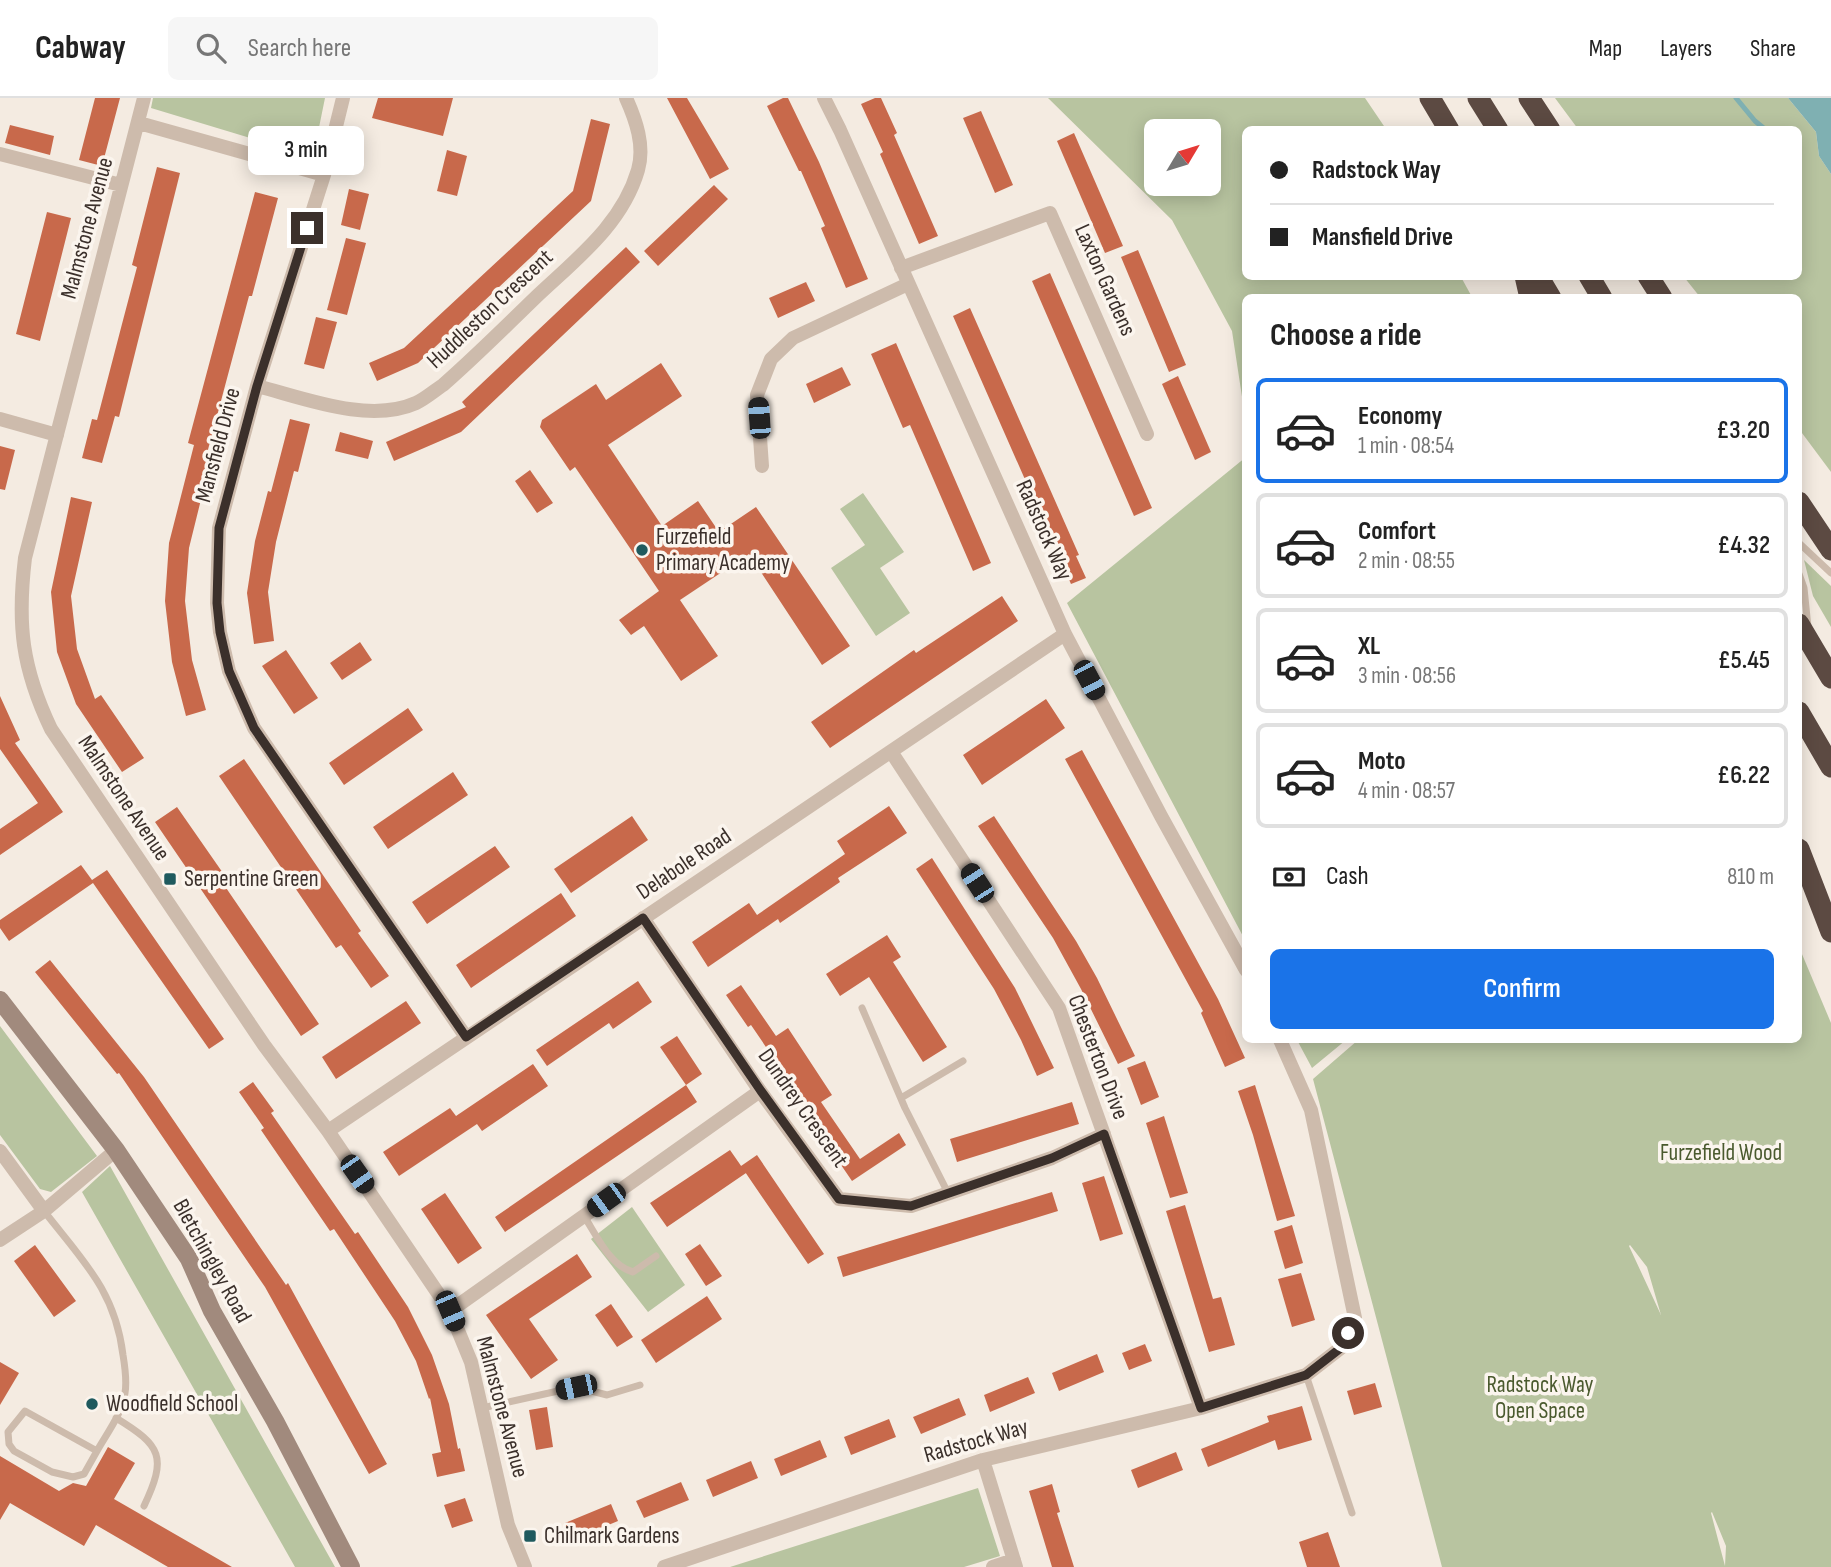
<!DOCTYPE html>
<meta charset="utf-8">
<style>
body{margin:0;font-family:"Sofia Sans Condensed",sans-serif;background:#f6f6f6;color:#222;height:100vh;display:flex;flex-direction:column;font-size:26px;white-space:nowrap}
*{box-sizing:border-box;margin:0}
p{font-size:23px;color:#767676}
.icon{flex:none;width:38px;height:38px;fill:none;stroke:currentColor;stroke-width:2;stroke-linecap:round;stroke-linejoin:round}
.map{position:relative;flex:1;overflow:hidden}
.side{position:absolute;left:1242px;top:196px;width:560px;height:749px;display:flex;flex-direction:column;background:#fff;border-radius:10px;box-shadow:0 4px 18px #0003}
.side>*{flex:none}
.guide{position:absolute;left:1242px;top:28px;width:560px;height:154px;border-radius:10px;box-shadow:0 4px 18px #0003;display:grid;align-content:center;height:154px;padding:0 28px;background:#fff}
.needle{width:46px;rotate:52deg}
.buttons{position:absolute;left:1144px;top:21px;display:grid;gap:14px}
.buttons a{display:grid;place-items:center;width:77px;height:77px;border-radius:10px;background:#fff;box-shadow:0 4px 18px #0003;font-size:35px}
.end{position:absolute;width:32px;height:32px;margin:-16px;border:9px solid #3b302b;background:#fff;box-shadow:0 0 0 4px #fff}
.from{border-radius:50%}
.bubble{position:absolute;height:49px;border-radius:10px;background:#fff;box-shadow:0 4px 18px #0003;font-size:23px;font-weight:600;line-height:49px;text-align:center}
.car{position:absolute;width:21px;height:42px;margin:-21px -10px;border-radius:9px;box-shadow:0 0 5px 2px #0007;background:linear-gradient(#222 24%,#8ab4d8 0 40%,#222 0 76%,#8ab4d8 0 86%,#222 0)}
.guide b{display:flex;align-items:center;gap:24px;height:66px;font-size:26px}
.guide b+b{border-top:2px solid #e0e0e0}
.guide i{width:18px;height:18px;background:#222}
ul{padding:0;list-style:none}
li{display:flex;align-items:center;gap:21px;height:105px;margin:0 14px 10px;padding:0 14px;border:4px solid #e0e0e0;border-radius:10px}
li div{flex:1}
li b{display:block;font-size:26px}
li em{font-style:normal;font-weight:600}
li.active{border-color:#1a73e8}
li>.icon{width:63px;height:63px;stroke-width:1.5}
h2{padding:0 28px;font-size:32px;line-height:84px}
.pay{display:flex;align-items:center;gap:18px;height:77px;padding:0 28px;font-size:26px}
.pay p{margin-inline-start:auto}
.cta{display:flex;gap:14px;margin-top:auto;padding:14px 28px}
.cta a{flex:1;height:80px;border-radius:10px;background:#1a73e8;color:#fff;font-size:28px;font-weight:600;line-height:80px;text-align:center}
header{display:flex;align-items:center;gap:42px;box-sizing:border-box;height:98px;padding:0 35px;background:#fff;border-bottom:2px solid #e0e0e0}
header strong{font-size:33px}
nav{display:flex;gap:38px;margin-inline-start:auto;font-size:24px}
.search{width:490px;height:63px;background:#f6f6f6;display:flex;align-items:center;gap:18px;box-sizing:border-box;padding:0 24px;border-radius:10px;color:#767676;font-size:26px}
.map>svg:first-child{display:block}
.green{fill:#b8c4a0;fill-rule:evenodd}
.water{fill:#7fb0b2}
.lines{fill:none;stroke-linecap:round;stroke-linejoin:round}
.stream{stroke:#7fb0b2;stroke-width:5}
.building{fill:#c8694b}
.lane{stroke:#cdbbac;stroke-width:7}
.street{stroke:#cdbbac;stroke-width:14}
.secondary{stroke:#a18a7d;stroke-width:18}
.highway{stroke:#5c4a42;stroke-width:21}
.route{stroke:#3b302b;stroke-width:9}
.poi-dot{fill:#1f5a5e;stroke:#fbf5ee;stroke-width:2.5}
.labels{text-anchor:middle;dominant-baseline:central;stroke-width:7;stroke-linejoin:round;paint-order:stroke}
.street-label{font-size:23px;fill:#3b302b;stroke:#fbf5ee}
.poi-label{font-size:23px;fill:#3b302b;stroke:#fbf5ee;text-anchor:start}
.park-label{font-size:23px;fill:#4a5a2e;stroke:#fbf5ee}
</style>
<header>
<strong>Cabway</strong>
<div class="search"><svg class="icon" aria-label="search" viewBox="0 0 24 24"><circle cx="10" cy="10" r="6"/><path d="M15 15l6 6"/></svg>Search here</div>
<nav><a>Map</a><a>Layers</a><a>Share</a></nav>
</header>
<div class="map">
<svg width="1831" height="1469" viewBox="0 0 1831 1469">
<rect width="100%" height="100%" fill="#f4ebe1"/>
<path class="green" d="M 153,0 L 325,0 L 313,59 L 151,10 Z
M 1048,0 L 1365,0 L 1386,31 L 1246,32 L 1246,178 L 1461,179 L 1472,199 L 1246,200 L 1246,325 L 1232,233 L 1172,122 ZM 1157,33 L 1209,33 L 1209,86 L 1157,86 Z
M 1555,0 L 1788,0 L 1816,34 L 1819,58 L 1831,76 L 1831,374 L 1799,331 L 1799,200 L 1700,199 L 1684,179 L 1799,178 L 1799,32 L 1578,31 Z
M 1246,359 L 1246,844 L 1067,505 Z
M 863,395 L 904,454 L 880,470 L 910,515 L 876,538 L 831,470 L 865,447 L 840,411 Z
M 1804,462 L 1831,488 L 1831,529 L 1813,498 Z
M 1799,849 L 1831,925 L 1831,1469 L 1442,1469 L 1313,981 L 1358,942 L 1799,942 ZM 1630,1147 L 1647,1169 L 1661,1217 L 1629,1148 ZM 1712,1414 L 1726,1448 L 1725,1468 L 1711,1415 Z
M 0,928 L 97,1058 L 51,1094 L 40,1091 L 0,1037 Z
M 1297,942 L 1346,942 L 1312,970 Z
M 110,1068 L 335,1469 L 295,1469 L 82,1094 Z
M 632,1109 L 685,1187 L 648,1214 L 591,1141 Z
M 978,1390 L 1000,1458 L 964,1469 L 730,1469 Z"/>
<path class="water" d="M 1788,0 L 1831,0 L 1831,76 L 1819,58 L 1816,34 Z"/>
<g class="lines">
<path class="stream" d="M 1736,0 L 1755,23 L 1766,32"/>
</g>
<path class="building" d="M 95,0 L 120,0 L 102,68 L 79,62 Z
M 378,0 L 453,0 L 443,38 L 372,20 Z
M 667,0 L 687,0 L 729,71 L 710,81 Z
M 783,0 L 788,0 L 819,64 L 868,181 L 846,190 L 821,130 L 825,128 L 801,73 L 799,73 L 767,8 Z
M 875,0 L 881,0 L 897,35 L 894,37 L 938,138 L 919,146 L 880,56 L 883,54 L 861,6 Z
M 981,13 L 1013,87 L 995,95 L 963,20 Z
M 591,21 L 610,26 L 591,103 L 418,265 L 377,283 L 369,265 L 404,250 L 573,93 Z
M 10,27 L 54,38 L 50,57 L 5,45 Z
M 1074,35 L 1123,148 L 1105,155 L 1057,43 Z
M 447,52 L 467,58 L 457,98 L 437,93 Z
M 157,69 L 180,75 L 119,319 L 115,318 L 102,365 L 82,360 L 92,321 L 97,322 L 122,226 L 137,169 L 132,167 Z
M 714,87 L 728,101 L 658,168 L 644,153 Z
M 349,91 L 369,96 L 360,132 L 341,127 Z
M 255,94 L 278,100 L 252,198 L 249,198 L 206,359 L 211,361 L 189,450 L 185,503 L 192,562 L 206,612 L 186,618 L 172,564 L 165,503 L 169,445 L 194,347 L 188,345 Z
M 47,114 L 71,120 L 40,243 L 16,236 Z
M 346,140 L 366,145 L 347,217 L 327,212 Z
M 626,149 L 640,164 L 461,334 L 394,363 L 386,344 L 466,309 L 462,304 Z
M 1138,152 L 1186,267 L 1169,274 L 1121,159 Z
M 1050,175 L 1152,410 L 1134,418 L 1032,183 Z
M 806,184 L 815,203 L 778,220 L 769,200 Z
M 970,210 L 1079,457 L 1076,458 L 1086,480 L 1071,486 L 953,218 Z
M 316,219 L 337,224 L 324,271 L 304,266 Z
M 896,245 L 991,465 L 973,473 L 910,327 L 903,330 L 871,256 Z
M 661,265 L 682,298 L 608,347 L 662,428 L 698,403 L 719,434 L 756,409 L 850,548 L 822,567 L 749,456 L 680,502 L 718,558 L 681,583 L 644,528 L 631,537 L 619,522 L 659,493 L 575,369 L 570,373 L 540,329 L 542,322 L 596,286 L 606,302 Z
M 842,269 L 851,287 L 814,305 L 806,286 Z
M 1178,278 L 1211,354 L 1195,362 L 1162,286 Z
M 290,321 L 310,326 L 298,374 L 294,373 L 276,444 L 268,494 L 274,543 L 254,546 L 247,495 L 255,443 L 268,393 L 271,394 Z
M 340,334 L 373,343 L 368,361 L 335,353 Z
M 0,348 L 15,352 L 5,392 L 0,391 Z
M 530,372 L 553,405 L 537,415 L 515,383 Z
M 71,399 L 92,404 L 71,498 L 77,551 L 95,601 L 101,597 L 144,660 L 122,674 L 76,606 L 57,554 L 51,494 Z
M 1002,498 L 1018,523 L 830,650 L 811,624 L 914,552 L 916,555 Z
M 360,544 L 372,562 L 342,582 L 330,565 Z
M 286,552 L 318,600 L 294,616 L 262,568 Z
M 0,598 L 20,642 L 15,645 L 63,714 L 0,757 L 0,731 L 38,705 L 0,651 Z
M 1046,601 L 1065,630 L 982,687 L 963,657 Z
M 408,610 L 423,632 L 344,687 L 329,665 Z
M 1082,652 L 1218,901 L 1245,960 L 1225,969 L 1201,915 L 1203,913 L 1065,661 Z
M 244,661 L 361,833 L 358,835 L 389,878 L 371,890 L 341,847 L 336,850 L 219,678 Z
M 453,674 L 468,697 L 388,751 L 373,729 Z
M 889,708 L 907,735 L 838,780 L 840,784 L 780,825 L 778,821 L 708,869 L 692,844 L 749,805 L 757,817 L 845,756 L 837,743 Z
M 177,709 L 225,778 L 220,781 L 319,926 L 301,938 L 155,724 Z
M 632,718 L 648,742 L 571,795 L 554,771 Z
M 994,718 L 1076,843 L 1097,880 L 1135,958 L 1118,966 L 1081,891 L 1053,840 L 978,728 Z
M 495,748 L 510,769 L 427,826 L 412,804 Z
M 932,760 L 1015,890 L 1054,970 L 1037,978 L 1021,942 L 994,891 L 916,771 Z
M 81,767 L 92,782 L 107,772 L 224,941 L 209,951 L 93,785 L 9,843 L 0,830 L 0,822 Z
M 561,795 L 576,818 L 471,890 L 456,867 Z
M 887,837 L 901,859 L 893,864 L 947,949 L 923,964 L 869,879 L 840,898 L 826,876 Z
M 50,862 L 144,979 L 286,1187 L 288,1185 L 387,1366 L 369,1376 L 265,1189 L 119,975 L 117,976 L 35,874 Z
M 638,883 L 652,904 L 613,931 L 609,925 L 547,968 L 536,952 Z
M 741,887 L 776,938 L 788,930 L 832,997 L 821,1004 L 860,1061 L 899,1035 L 906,1047 L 852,1083 L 809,1020 L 813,1018 L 751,927 L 748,929 L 726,897 Z
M 406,903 L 421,925 L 336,981 L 322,959 Z
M 677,938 L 702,976 L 686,987 L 660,949 Z
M 1145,963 L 1159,999 L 1141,1007 L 1127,970 Z
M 533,966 L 548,988 L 482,1033 L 477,1026 L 399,1078 L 383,1054 L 450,1010 L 456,1018 Z
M 253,984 L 274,1013 L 271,1015 L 355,1136 L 358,1134 L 408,1209 L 432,1257 L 449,1306 L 458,1351 L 460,1350 L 465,1373 L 437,1379 L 432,1356 L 441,1354 L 430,1300 L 429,1301 L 416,1263 L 395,1223 L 334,1131 L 330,1133 L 261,1032 L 264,1030 L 239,994 Z
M 686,987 L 697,1004 L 505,1134 L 495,1119 Z
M 1255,987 L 1295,1118 L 1277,1123 L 1253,1037 L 1238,993 Z
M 1072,1004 L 1079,1026 L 957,1064 L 950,1041 Z
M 1164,1018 L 1188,1095 L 1170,1100 L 1146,1025 Z
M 730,1052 L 746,1075 L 667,1129 L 650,1105 Z
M 757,1057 L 824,1156 L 808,1166 L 741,1068 Z
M 1104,1078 L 1123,1136 L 1100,1143 L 1082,1085 Z
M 1052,1094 L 1058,1113 L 843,1179 L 837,1159 Z
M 445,1095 L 482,1150 L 458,1166 L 421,1111 Z
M 1185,1107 L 1213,1201 L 1221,1199 L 1235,1247 L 1209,1254 L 1166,1113 Z
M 1292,1127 L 1303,1165 L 1285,1171 L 1274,1133 Z
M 700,1146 L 722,1178 L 706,1188 L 685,1156 Z
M 35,1147 L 76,1203 L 54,1219 L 14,1163 Z
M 577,1156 L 592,1179 L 529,1221 L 558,1262 L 531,1281 L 486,1217 Z
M 1301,1175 L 1315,1222 L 1292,1229 L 1278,1181 Z
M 707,1198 L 722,1221 L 656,1265 L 641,1242 Z
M 611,1206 L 633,1239 L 617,1249 L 595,1217 Z
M 1145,1246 L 1152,1263 L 1129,1272 L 1122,1255 Z
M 1097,1256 L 1104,1274 L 1059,1293 L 1052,1275 Z
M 0,1264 L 19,1275 L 0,1307 Z
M 1028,1279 L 1035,1295 L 990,1314 L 984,1297 Z
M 1375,1285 L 1382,1309 L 1354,1317 L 1347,1293 Z
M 959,1300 L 966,1317 L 921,1336 L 913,1319 Z
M 1302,1308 L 1312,1342 L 1278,1352 L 1275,1342 L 1208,1369 L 1201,1351 L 1269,1324 L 1267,1318 Z
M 547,1309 L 553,1349 L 536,1352 L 529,1312 Z
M 889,1321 L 896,1339 L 851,1357 L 844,1339 Z
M 820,1342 L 827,1359 L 781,1378 L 774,1361 Z
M 108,1349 L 135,1365 L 114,1401 L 232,1469 L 168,1469 L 96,1427 L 84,1448 L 10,1405 L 0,1422 L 0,1358 L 59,1393 L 73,1385 L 86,1388 Z
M 1176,1354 L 1183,1372 L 1138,1390 L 1131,1372 Z
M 751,1363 L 758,1380 L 713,1399 L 706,1382 Z
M 681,1384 L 689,1402 L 644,1420 L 636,1403 Z
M 1052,1386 L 1060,1414 L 1057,1415 L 1074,1469 L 1052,1469 L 1029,1393 Z
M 465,1400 L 473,1423 L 452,1430 L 444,1407 Z
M 611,1406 L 618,1423 L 572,1442 L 565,1425 Z
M 1328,1434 L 1340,1469 L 1307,1469 L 1299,1444 Z"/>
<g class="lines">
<path class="lane" d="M 1799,445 L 1831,475
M 1799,476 L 1804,490 L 1808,529
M 862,910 L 905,1010 L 948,1095
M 901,1000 L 963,963
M 44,1113 C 82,1162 115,1192 123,1257 C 125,1269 127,1283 125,1295 C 122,1316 107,1335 97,1353 L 25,1313 L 8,1334 L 9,1346 L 14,1353 L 52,1374 L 73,1379 L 84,1376 L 97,1353
M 584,1118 C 597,1138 610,1168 633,1174 L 656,1158
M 1306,1277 L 1352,1415
M 482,1310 L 576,1289 L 607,1297 L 640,1287
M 116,1320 C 162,1348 167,1359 144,1408"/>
<path class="street" d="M 144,0 L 25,460 C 17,527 22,570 51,631 L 264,947 L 328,1033 L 450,1213 L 471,1264 L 508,1427 L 525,1469
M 343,0 L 324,77 L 257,288 L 219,430 L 217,505 L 220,534 L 229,573 L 254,630 L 466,939
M 824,0 L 840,32 L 1065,536 L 1161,718 L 1246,872
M 139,25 L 324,77
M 0,56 L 121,87
M 901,170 L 1050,115 L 1147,336
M 257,288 C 304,300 369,326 416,305 C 425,301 434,293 443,287 C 475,259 505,229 536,199 C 575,162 622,127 638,72 C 645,48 636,22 626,0
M 0,321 L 57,337
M 762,368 L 757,297 L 771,261 L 793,240 L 908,186
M 892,655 L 1059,910 L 1201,1310
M 643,820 L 760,993 L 839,1101 L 911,1108 L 1052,1060 L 1104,1036
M 328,1033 L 1065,536
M 0,1053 L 44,1113 L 116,1052
M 0,1142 L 44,1113
M 450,1213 L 760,993
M 983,1362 L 1016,1469
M 664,1469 L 983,1362 L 1201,1310 L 1306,1277 L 1342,1249 L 1355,1220 L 1311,1012 L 1280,942
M 993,1469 L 1014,1462"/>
<path class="secondary" d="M 0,902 L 116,1052 L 189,1161 L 212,1213 L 275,1323 L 351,1469"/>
<path class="highway" d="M 1430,0 L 1449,32
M 1478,0 L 1498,32
M 1529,0 L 1550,32
M 1525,178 L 1530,200
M 1538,178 L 1551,200
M 1589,178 L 1602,200
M 1648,178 L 1662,200
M 1799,404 L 1831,452
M 1799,526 L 1831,580
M 1799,614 L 1831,669
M 1799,751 L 1831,834"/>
</g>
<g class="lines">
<path class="route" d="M 307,130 L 257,288 L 219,430 L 217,505 L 220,534 L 229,573 L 254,630 L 466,939 L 643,820 L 761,993 L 839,1101 L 911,1108 L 1052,1060 L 1104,1036 L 1201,1310 L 1306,1277 L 1342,1249 L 1348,1235"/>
</g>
<g class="poi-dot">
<circle cx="642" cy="452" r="7"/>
<rect x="163" y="774" width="14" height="14" rx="3.5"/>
<circle cx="92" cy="1306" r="7"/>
<rect x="523" y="1431" width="14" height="14" rx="3.5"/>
</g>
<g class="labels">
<g class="street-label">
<text transform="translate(87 130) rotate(-75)">Malmstone Avenue</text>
<text transform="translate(1105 182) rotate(66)">Laxton Gardens</text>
<text transform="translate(490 211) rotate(-43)">Huddleston Crescent</text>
<text transform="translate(218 347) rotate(-75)">Mansfield Drive</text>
<text transform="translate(1044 432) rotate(66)">Radstock Way</text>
<text transform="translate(124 700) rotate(56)">Malmstone Avenue</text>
<text transform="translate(684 766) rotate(-34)">Delabole Road</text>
<text transform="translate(1098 959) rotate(69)">Chesterton Drive</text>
<text transform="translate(803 1010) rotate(55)">Dundrey Crescent</text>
<text transform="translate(212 1163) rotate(61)">Bletchingley Road</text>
<text transform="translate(502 1309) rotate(75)">Malmstone Avenue</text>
<text transform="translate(976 1343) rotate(-16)">Radstock Way</text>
</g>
<g class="poi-label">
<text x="656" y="439">Furzefield<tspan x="656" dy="26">Primary Academy</tspan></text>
<text x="184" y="781">Serpentine Green</text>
<text x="106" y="1306">Woodfield School</text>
<text x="544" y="1438">Chilmark Gardens</text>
</g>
<g class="park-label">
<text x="1721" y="1055">Furzefield Wood</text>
<text x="1540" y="1287">Radstock Way<tspan x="1540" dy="26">Open Space</tspan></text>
</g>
</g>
</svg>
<div class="buttons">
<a><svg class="needle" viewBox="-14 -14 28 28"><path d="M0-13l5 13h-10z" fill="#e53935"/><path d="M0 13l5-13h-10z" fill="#767676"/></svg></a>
</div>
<i class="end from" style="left:1348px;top:1235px"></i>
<i class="end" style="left:307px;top:130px"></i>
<div class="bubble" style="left:248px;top:28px;width:116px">3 min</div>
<i class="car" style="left:759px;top:320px;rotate:356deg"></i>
<i class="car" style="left:1089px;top:582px;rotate:152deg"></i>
<i class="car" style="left:977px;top:785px;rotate:327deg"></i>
<i class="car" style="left:357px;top:1076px;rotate:145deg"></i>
<i class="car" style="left:606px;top:1102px;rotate:234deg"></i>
<i class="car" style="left:450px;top:1213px;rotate:157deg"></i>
<i class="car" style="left:576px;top:1289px;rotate:258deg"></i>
<div class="guide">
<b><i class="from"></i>Radstock Way</b>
<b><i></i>Mansfield Drive</b>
</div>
<section class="side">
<h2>Choose a ride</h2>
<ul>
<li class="active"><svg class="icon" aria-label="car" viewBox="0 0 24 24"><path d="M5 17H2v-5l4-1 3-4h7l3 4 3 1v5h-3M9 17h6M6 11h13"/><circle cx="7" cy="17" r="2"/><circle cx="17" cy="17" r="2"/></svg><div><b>Economy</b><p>1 min · 08:54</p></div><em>£3.20</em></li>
<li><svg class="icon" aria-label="car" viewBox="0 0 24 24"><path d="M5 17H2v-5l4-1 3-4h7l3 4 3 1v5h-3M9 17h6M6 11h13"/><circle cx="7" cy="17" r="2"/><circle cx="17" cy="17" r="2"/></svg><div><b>Comfort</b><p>2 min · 08:55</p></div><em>£4.32</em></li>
<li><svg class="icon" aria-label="car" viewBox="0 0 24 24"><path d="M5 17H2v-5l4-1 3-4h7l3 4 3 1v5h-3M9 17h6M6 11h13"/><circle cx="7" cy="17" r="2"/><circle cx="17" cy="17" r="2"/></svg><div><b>XL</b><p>3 min · 08:56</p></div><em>£5.45</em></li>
<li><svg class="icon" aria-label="car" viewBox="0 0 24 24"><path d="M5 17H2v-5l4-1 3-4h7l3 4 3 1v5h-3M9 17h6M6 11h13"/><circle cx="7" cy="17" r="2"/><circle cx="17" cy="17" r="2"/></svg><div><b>Moto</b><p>4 min · 08:57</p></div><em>£6.22</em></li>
</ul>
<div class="pay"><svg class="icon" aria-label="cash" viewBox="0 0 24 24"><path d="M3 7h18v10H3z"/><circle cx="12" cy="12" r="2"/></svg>Cash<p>810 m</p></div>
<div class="cta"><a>Confirm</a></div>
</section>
</div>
